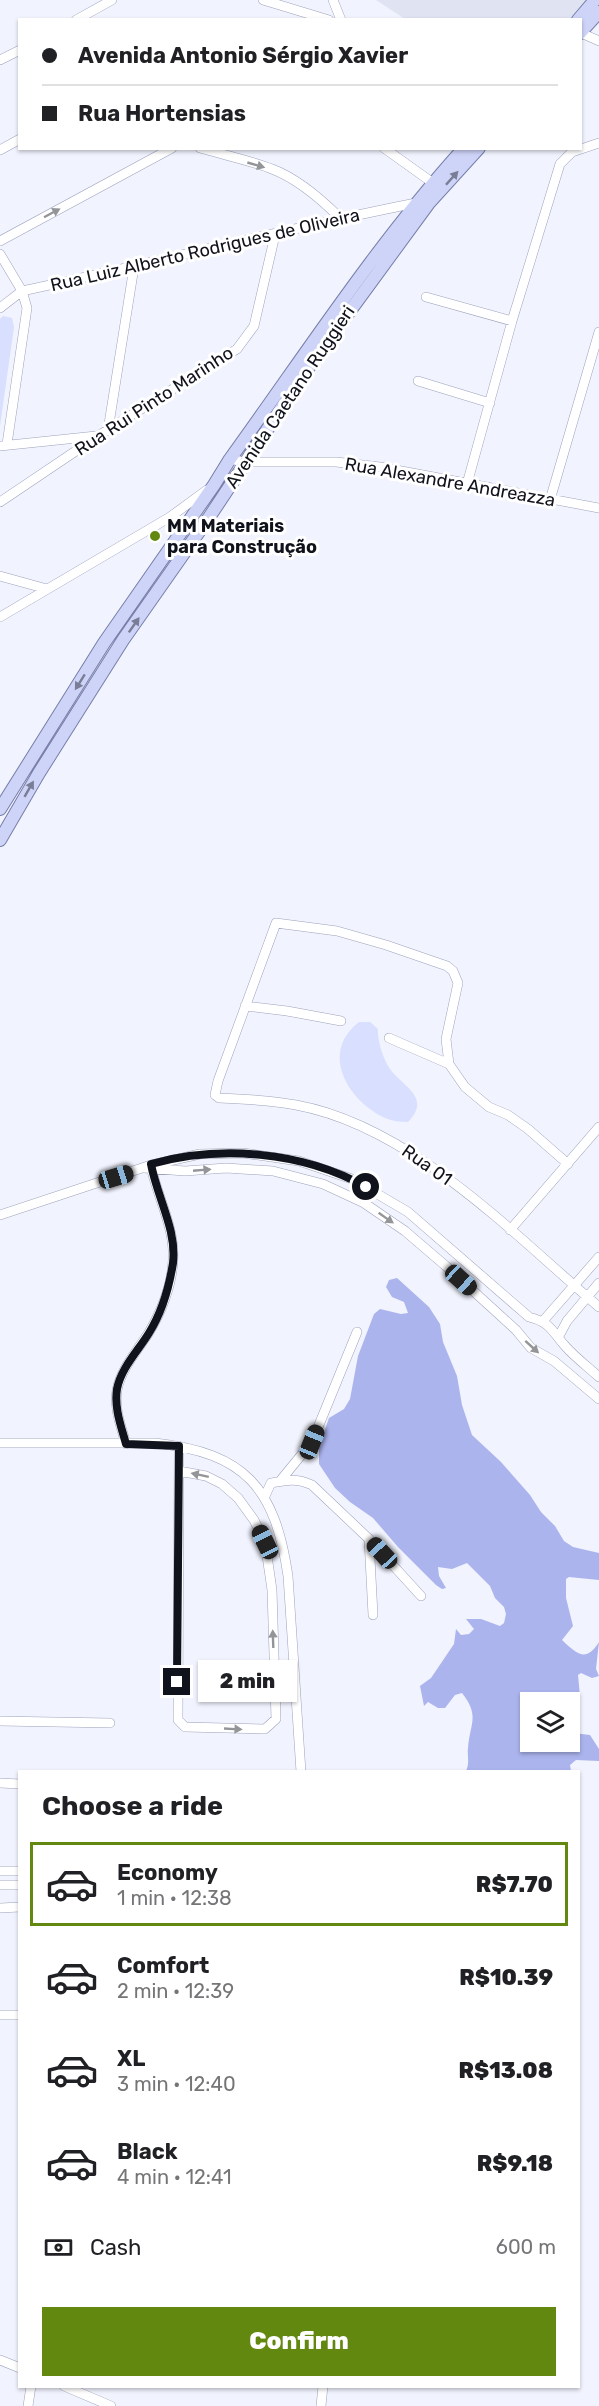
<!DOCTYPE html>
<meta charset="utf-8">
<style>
body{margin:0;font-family:Rubik,sans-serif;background:#f2f2f2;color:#202124;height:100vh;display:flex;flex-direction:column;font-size:22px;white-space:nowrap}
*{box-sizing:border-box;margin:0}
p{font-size:20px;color:#757577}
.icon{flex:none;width:33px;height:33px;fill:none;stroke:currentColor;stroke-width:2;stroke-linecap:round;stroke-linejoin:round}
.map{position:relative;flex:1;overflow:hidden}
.side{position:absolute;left:18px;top:1770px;width:562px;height:618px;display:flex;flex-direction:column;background:#fff;border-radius:0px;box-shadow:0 2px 4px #0004}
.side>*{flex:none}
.hud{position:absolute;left:18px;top:18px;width:564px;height:132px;border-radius:0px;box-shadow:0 2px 4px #0004;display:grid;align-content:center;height:132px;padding:0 24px;background:#fff}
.buttons{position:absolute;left:520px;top:1692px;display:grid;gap:12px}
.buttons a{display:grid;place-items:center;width:60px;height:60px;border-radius:0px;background:#fff;box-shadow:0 2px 4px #0004;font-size:30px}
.end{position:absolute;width:27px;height:27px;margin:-14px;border:8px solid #11131c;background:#fff;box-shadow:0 0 0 3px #fff}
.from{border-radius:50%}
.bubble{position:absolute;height:42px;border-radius:0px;background:#fff;box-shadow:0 2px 4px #0004;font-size:20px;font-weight:800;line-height:42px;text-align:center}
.car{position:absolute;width:18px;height:36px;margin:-18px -9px;border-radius:8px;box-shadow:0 0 4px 2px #0007;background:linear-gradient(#222 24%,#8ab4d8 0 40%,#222 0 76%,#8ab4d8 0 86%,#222 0)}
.hud b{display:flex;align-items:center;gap:21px;height:57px;font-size:22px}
.hud b+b{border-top:2px solid #e0e0e0}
.hud i{width:15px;height:15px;background:#202124}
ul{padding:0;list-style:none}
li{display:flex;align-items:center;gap:18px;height:84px;margin:0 12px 9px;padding:0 12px;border:3px solid transparent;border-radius:0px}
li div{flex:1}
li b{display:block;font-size:22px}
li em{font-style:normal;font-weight:800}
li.current{border-color:#628810}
li>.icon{width:54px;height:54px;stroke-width:1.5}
h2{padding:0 24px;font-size:27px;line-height:72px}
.pay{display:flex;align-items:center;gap:15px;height:66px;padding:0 24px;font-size:22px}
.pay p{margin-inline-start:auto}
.primary-button{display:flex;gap:12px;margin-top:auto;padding:12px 24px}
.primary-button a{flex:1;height:69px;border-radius:0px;background:#628810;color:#fff;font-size:24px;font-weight:800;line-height:69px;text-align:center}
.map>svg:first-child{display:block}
.built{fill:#e0e3f1}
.green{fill:#d9dfff}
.forest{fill:#abb4ed}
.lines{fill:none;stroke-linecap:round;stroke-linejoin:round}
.minor-casing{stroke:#9da2bc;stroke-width:10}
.major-casing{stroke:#777ea8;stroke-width:14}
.minor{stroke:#fff;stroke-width:9}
.major{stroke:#ced4f8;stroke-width:12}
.oneway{fill:#949599}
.oneway2{fill:#797d95}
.route{stroke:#11131c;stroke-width:8}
.poi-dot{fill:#628810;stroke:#fff;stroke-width:2}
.labels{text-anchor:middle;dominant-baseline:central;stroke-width:6;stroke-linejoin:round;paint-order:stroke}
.street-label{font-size:18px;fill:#11131c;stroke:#fff}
.poi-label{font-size:18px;font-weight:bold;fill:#11131c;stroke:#fff;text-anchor:start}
</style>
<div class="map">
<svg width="599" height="2406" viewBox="0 0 599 2406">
<rect width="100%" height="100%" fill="#f1f3fe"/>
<path class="built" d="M 376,0 L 590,0 L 574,20 L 405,19 Z"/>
<path class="green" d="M 3,316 L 12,318 L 14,327 L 0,426 L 0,319 Z
M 359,1022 L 370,1022 L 378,1029 C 377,1040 383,1059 390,1069 C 403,1087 432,1097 408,1122 C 401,1122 392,1121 385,1118 C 348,1101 319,1053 359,1022 Z"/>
<path class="forest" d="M 397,1278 L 429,1307 L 440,1324 L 443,1342 L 457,1376 L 462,1405 L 472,1435 L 501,1462 L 530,1495 L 541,1512 L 555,1526 L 564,1541 L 573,1547 L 599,1553 L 599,1580 L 569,1577 L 566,1579 L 566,1598 L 573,1626 L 562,1640 C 577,1654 586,1663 599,1642 L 596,1669 L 599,1676 L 592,1678 L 581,1673 L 578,1675 L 580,1696 L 570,1727 L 570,1702 L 531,1702 L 531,1742 L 570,1742 L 570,1729 L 573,1733 L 590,1735 L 599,1749 L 599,1761 L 576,1760 L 570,1765 L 571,1771 L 466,1771 C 470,1762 467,1757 468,1748 C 470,1723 480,1716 462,1693 L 455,1695 L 445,1708 L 438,1708 L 428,1702 L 424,1706 L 420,1686 L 431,1678 L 454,1644 L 456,1629 L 461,1635 L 469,1634 L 474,1629 L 466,1619 L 481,1619 L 500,1626 L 504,1623 L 506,1614 L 504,1607 L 495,1598 L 490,1586 L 467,1563 L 452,1569 L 438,1567 L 439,1576 L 446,1588 L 442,1589 L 436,1585 L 398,1547 L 373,1518 L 350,1502 L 335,1488 L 319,1464 L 319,1447 L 329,1418 L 344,1409 L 350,1399 L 358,1356 L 374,1314 L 380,1309 L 401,1314 L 408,1313 L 404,1302 L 392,1297 L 386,1287 L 389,1280 Z"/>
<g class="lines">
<defs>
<path id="minor" d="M 263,0 L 329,20
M 333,0 L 341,20
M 76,20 L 112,0
M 581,33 L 599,41
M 0,60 L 20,50
M 200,148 C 224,155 249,160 272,169 C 296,178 322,200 340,218
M 384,148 L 433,183
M 0,150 L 20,139
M 0,241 L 172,148
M 0,254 L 22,291 L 27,308 L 7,444
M 426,297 L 512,321
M 0,308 L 22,291 C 154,263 284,229 416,203
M 418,381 L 490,403
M 108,430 L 134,267
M 0,446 L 96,436
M 230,459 L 244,462 L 336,462 L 380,467 L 599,508
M 467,484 L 512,321 L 560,164 L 572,152 L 599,143
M 550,500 L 599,332
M 0,502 L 98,436 L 237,349 L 254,326 L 275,235
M 0,576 L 47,589
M 0,617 L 170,517 L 207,490
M 245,1006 L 287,1011 L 341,1021
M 389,1038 L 449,1064
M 568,1164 L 528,1129 L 508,1115 L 489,1107 L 465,1087 L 449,1064 L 446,1039 L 458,983 L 453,971 L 447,966 L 386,945 L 337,931 L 276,923 L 218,1081 L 215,1095 L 219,1098 C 244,1099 270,1100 296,1105 C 411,1126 512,1233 599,1307
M 144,1168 L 185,1171 L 226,1168 L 273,1171 L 323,1184 L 364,1203 L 405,1231 L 447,1267 L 516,1330 L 531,1348 L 554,1361 L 599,1399
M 0,1215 L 151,1165 L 200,1154 L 243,1153 L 299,1161 L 352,1179 L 408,1212 L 529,1317 C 552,1323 552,1332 566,1347 C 576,1358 588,1367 599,1377
M 510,1230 L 599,1127
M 543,1321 L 599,1257
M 559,1336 L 567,1321 L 599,1283
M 0,1443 L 155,1443 C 246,1453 275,1488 288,1576 L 301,1772
M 126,1444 C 121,1426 114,1409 117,1390 C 121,1369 137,1351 148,1334 C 161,1313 172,1285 173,1260 C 175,1228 158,1198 151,1167
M 179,1471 L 206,1476 L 222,1484 L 238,1498 L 254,1520 L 265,1542 L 272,1590 L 276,1719 L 265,1729 L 185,1727 L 178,1720 L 179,1446
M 280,1481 L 312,1442 L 357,1332
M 265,1496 L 271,1483 C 287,1480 297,1478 312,1485 L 369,1539 L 421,1596
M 369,1539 L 373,1615
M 0,1721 L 110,1723
M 0,1783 L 20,1784
M 0,1871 L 20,1871
M 0,1885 L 20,1885
M 0,1908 L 20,1907
M 0,2015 L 20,2015
M 0,2360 L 20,2368
M 64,2386 L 111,2406
M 28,2406 L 31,2386
M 321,2406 L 323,2386"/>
<path id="major" d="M 578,20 L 595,0
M 580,33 L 599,12
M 0,809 L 104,643 L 214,485 L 230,459 C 306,354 377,244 464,148
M 0,840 L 39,773 L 123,640 L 210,516 L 306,371 L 429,203 L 479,148"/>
</defs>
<use href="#minor" class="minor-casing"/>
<use href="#major" class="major-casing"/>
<use href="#minor" class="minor"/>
<use href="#major" class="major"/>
</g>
<defs><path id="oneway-solid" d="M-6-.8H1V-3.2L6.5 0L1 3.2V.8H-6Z" transform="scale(1.5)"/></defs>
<g class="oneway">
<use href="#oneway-solid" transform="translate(256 165) rotate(16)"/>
<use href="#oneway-solid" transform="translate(52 213) rotate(-28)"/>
<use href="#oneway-solid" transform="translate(202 1170) rotate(-5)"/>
<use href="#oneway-solid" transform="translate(386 1218) rotate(35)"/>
<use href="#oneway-solid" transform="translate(532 1347) rotate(42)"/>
<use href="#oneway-solid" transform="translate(200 1475) rotate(-168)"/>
<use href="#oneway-solid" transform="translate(273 1639) rotate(-92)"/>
<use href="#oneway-solid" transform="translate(233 1729) rotate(3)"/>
</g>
<g class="oneway2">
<use href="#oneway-solid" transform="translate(452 178) rotate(-48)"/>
<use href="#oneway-solid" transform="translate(134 625) rotate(-55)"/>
<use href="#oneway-solid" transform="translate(80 682) rotate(122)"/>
<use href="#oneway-solid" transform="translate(29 789) rotate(-60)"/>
</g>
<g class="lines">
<path class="route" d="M 177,1682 L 179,1446 L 126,1444 C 121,1426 114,1408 117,1389 C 121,1368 138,1351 149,1333 C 162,1312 169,1288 173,1263 C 177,1230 157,1197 151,1164 C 220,1145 302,1151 366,1187"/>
</g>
<circle class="poi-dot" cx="155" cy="536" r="6"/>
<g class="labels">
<g class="street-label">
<text transform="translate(205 250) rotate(-13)">Rua Luiz Alberto Rodrigues de Oliveira</text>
<text transform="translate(290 397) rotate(-56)">Avenida Caetano Ruggieri</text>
<text transform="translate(154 401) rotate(-33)">Rua Rui Pinto Marinho</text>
<text transform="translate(450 482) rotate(10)">Rua Alexandre Andreazza</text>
<text transform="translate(427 1165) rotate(35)">Rua 01</text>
</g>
<g class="poi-label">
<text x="167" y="526">MM Materiais<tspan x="167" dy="21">para Construção</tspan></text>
</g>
</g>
</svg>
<div class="buttons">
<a><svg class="icon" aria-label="layers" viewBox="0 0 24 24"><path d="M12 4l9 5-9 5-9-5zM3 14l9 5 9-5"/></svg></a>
</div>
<i class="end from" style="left:366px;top:1187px"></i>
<i class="end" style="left:177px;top:1682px"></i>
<div class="bubble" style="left:198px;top:1660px;width:99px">2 min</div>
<i class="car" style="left:116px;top:1177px;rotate:73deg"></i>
<i class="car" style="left:461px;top:1280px;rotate:132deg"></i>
<i class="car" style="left:312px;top:1442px;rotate:22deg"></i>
<i class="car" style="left:265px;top:1542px;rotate:334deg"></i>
<i class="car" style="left:382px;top:1553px;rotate:317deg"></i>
<div class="hud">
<b><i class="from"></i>Avenida Antonio Sérgio Xavier</b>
<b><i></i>Rua Hortensias</b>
</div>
<section class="side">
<h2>Choose a ride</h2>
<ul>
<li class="current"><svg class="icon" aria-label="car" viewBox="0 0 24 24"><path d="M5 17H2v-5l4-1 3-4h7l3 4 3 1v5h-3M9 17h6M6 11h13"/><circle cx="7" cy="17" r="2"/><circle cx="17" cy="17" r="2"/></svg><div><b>Economy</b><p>1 min · 12:38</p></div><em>R$7.70</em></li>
<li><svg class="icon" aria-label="car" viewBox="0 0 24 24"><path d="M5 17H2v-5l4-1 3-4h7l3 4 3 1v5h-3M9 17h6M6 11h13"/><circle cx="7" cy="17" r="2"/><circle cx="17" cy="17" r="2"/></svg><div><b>Comfort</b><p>2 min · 12:39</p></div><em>R$10.39</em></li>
<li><svg class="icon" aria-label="car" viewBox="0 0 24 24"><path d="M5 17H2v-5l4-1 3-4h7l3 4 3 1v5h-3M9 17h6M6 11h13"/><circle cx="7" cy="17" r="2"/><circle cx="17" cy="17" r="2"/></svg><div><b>XL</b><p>3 min · 12:40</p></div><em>R$13.08</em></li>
<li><svg class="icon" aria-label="car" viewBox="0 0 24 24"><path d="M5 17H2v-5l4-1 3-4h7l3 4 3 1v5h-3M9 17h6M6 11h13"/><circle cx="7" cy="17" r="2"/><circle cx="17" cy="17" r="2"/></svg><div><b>Black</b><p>4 min · 12:41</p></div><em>R$9.18</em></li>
</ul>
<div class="pay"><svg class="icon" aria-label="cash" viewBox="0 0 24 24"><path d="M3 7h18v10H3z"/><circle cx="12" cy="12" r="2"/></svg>Cash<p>600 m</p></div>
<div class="primary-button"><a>Confirm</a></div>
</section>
</div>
